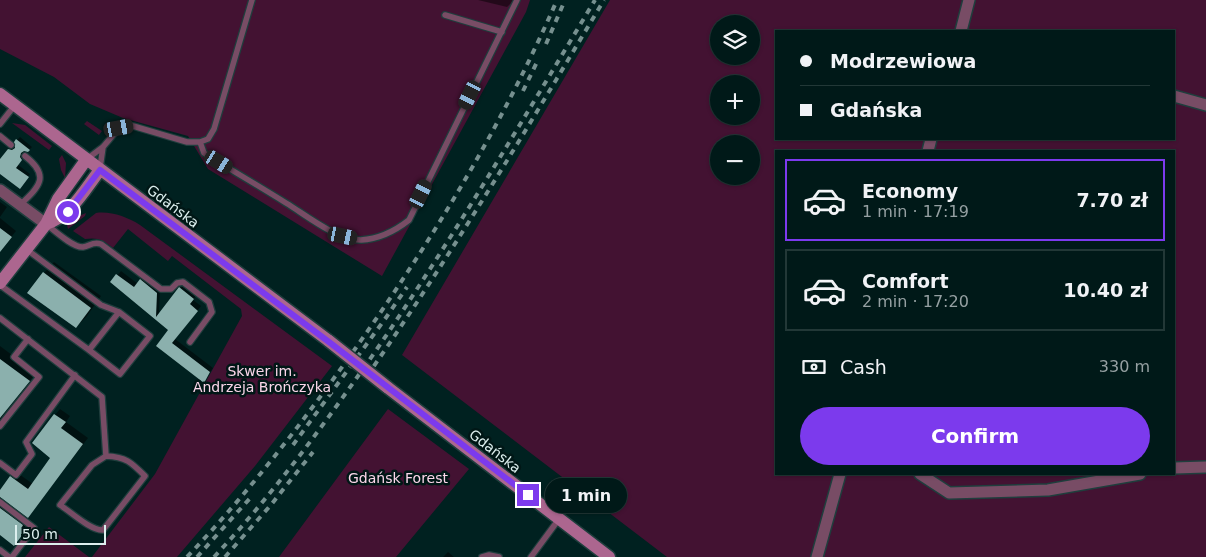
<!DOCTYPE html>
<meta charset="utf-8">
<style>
body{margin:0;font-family:"DejaVu Sans",sans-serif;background:#0a2221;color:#f1f3f6;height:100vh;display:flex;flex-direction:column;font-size:19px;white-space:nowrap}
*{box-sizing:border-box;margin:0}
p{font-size:16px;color:#95a0a2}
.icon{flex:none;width:28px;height:28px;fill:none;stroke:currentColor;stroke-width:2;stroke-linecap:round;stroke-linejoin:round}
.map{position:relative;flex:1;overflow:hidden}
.sheet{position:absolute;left:775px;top:150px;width:400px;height:325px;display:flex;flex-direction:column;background:#001918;border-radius:0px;box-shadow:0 1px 4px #0004,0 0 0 1px #223837}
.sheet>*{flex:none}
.top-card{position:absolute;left:775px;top:30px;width:400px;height:110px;border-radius:0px;box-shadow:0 1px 4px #0004,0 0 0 1px #223837;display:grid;align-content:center;height:110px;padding:0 25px;background:#001918}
.fabs{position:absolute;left:710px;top:15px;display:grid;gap:10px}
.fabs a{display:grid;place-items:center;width:50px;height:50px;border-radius:50%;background:#001918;box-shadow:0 1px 4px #0004,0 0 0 1px #223837;font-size:25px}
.scale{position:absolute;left:15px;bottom:12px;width:91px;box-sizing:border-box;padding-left:5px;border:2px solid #dcefee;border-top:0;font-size:14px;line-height:18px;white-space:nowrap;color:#dcefee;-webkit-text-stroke:4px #001716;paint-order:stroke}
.end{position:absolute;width:22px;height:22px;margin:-11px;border:6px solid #7c3aed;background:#fff;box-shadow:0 0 0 2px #fff}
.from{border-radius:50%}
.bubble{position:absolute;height:35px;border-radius:18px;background:#001918;box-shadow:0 1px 4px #0004,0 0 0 1px #223837;font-size:16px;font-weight:800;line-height:35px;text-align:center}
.car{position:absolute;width:15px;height:30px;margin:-15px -8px;border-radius:6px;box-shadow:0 0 4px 1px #0007;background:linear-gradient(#222 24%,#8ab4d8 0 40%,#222 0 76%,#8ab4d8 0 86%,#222 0)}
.top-card b{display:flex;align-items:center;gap:18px;height:48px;font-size:19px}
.top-card b+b{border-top:1px solid #223837}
.top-card i{width:12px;height:12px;background:#f1f3f6}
ul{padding:9px 0 0;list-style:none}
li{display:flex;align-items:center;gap:15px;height:82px;margin:0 10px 8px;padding:0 15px;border:2px solid #223837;border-radius:0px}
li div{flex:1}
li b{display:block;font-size:19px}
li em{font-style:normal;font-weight:800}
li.current{border-color:#7c3aed}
li>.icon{width:45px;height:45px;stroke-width:1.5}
.pay{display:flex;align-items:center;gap:12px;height:55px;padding:0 25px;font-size:19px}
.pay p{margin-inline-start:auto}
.button{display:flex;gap:10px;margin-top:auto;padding:10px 25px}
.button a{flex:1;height:58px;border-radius:30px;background:#7c3aed;color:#fff;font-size:20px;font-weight:800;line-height:58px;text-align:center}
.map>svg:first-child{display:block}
.green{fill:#431232;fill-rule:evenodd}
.shadow{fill:#0007}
.building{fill:#8bb0ad}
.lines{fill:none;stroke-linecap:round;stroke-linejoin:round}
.lane-casing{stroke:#1f3e3d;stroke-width:8}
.street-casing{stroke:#1f3e3d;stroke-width:14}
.secondary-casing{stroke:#1f3e3d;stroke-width:15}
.lane{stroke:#784c65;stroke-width:5.5}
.street{stroke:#784c65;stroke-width:11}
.secondary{stroke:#ac668f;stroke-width:12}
.rail{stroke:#76908f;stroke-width:4;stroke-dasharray:6 6;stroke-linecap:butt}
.secondary-bridge-casing{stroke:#1f3e3d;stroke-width:15;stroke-linecap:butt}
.secondary-bridge{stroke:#ac668f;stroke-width:12}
.route{stroke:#7c3aed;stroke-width:6}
.labels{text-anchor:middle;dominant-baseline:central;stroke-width:5;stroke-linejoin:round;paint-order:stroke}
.street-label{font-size:14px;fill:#dcefee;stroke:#001716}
.park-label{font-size:14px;fill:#fbd6ea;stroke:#001716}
</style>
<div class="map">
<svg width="1206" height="557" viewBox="0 0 1206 557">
<rect width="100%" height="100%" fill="#002120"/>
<path class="green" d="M 0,0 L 530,0 L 526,12 L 382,276 L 208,169 L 188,136 L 123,118 L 90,104 L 54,77 L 0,49 Z
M 610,0 L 1206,0 L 1206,557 L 667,557 L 402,355 ZM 719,24 L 751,24 L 751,56 L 719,56 ZM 776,31 L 1174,31 L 1174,139 L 776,139 ZM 719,84 L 751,84 L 751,116 L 719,116 ZM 719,144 L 751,144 L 751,176 L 719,176 ZM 776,151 L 1174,151 L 1174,474 L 776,474 Z
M 87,121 L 102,131 L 99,135 L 84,124 Z
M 12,123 L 25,125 L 52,146 L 49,150 Z
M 62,155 L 66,163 L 65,178 L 61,170 L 59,159 Z
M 86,213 L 85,216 L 68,229 L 67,225 L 69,220 Z
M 96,213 C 111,211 127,217 140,225 L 332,366 L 255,466 L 177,557 L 92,557 L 155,474 L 242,316 L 241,309 L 172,256 L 168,261 L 128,229 L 113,248 C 103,240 98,237 85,239 L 73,231 Z
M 388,409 L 469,469 L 396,557 L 279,557 Z
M 49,527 L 89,557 L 25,557 Z"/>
<path class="shadow" d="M 478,0 L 514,0 L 507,7 Z
M 20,137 L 32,147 L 28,151 L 23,150 L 24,156 L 17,164 L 30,174 L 22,185 L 0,173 L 0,161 L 12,147 L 16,147 L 15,142 Z
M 0,202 L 7,207 L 0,217 Z
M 0,218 L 16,231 L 0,251 Z
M 54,262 L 101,296 L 87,316 L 76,327 L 44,273 Z
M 121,271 L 138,284 L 145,276 L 160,289 L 159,315 L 184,284 L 197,294 L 193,300 L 201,306 L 175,339 L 213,368 L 204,381 L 157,345 L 170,330 L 112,282 Z
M 0,346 L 36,373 L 3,414 L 0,423 Z
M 60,409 L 70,416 L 66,422 L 88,438 L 28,516 L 0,495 L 2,500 L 31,524 L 14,545 L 0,534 L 0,492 L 16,472 L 33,484 L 52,458 L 55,415 Z
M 448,552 L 454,557 L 443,557 Z"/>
<path class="building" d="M 16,139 L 30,150 L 28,152 L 24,151 L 21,153 L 20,157 L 22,160 L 16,168 L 29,177 L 20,189 L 0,174 L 0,159 L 8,149 L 12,150 L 15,148 L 14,142 Z
M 0,228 L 12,237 L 0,252 Z
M 43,272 L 91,308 L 76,328 L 27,293 Z
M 116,274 L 134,287 L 140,279 L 157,293 L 156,317 L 179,287 L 194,299 L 190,304 L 198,311 L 172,343 L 210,372 L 204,383 L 156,346 L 168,330 L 110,282 Z
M 0,359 L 30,381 L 0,418 Z
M 54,414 L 66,422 L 61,428 L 83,444 L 28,518 L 0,497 L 0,490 L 10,476 L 28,489 L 50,458 L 32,443 Z
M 0,508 L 23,525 L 22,527 L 26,530 L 14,546 L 0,535 Z"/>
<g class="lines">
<defs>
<path id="lane" d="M 445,15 L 502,32
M 0,124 L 15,105
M 0,136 L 11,145
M 200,142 L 204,153 C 231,170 259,186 286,203 C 306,215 336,240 361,240 C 380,239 395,231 409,220 L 517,0
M 87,159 L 103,147 L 119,128 L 133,126 L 187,142 L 200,142 L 208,139 L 214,129 L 252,0
M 100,168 L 103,147
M 20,205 C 39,187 51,176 25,156
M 46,224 C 54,230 73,248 83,247 C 90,246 93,241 101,244 L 161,289 L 171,289 L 177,283 L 183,282 L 209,302 L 212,312 L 190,342
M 26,249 L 101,305 L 119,312
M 0,285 L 89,350
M 119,312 L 150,336 L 120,374 L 89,350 Z
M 0,318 L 102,397 L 106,456
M 0,426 L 39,377 L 14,357 L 28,339
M 106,456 C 126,457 131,462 145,476 L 103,530 C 91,531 71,512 60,505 L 92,465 Z
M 0,463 L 16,475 L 32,454 L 26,442 L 75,375
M 0,502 L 34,528 L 12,557
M 0,550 L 9,557
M 482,557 L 489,555 L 499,557
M 531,557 L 559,519"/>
<path id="street" d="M 961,31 L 969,0
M 1174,96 L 1206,105
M 928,151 L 931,139
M 0,190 L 46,224
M 1174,468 L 1206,467
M 920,474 L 949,493 L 1048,490 L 1140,474
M 817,557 L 840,474"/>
<path id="secondary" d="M 0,94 L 329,341
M 46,224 C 71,216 85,189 100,170
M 0,283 L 46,224 L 58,199 L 86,160
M 387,387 L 609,557"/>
</defs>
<use href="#lane" class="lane-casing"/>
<use href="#street" class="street-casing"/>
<use href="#secondary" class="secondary-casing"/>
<use href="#lane" class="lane"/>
<use href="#street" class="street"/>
<use href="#secondary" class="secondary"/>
<path class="rail" d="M 546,44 L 565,0
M 523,91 L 538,60
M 367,376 C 452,254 528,127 604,0
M 293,445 L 385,319 L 407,287
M 187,557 C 249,492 303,422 355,349 C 433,239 503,124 557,0
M 197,557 L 252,496
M 214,557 C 275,492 326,422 377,349 C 454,236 524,118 595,0
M 225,557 L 270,506 L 313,452"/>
<defs>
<path id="secondary-bridge" d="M 329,341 L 387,387"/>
</defs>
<use href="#secondary-bridge" class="secondary-bridge-casing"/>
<use href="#secondary-bridge" class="secondary-bridge"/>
</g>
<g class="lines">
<path class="route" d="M 68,212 L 100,170 L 329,342 L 528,495"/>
</g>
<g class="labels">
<g class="street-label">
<text transform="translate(173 206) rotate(37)">Gdańska</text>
<text transform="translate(495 451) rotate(38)">Gdańska</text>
</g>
<g class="park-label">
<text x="262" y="371">Skwer im.<tspan x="262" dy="16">Andrzeja Brończyka</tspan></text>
<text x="398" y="478">Gdańsk Forest</text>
</g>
</g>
</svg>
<div class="fabs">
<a><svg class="icon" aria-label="layers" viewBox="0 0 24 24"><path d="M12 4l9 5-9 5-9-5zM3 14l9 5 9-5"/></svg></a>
<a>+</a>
<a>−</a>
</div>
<div class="scale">50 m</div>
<i class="end from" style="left:68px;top:212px"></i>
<i class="end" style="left:528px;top:495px"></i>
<div class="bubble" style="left:545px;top:478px;width:82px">1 min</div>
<i class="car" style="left:470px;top:95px;rotate:206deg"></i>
<i class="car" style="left:119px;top:128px;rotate:80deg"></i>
<i class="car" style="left:219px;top:162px;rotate:121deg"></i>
<i class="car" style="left:421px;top:194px;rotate:26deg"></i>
<i class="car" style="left:343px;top:236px;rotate:102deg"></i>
<div class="top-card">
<b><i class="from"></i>Modrzewiowa</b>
<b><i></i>Gdańska</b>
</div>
<section class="sheet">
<ul>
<li class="current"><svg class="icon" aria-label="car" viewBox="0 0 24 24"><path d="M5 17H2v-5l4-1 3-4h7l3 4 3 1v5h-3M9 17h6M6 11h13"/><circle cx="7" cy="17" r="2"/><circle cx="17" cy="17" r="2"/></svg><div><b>Economy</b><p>1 min · 17:19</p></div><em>7.70 zł</em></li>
<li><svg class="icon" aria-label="car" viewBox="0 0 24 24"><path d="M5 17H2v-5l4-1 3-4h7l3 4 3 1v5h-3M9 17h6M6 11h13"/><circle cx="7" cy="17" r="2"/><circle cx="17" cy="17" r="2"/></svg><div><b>Comfort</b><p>2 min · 17:20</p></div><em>10.40 zł</em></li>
</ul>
<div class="pay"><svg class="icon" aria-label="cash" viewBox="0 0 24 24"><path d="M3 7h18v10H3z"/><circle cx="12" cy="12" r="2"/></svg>Cash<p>330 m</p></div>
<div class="button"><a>Confirm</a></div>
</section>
</div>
